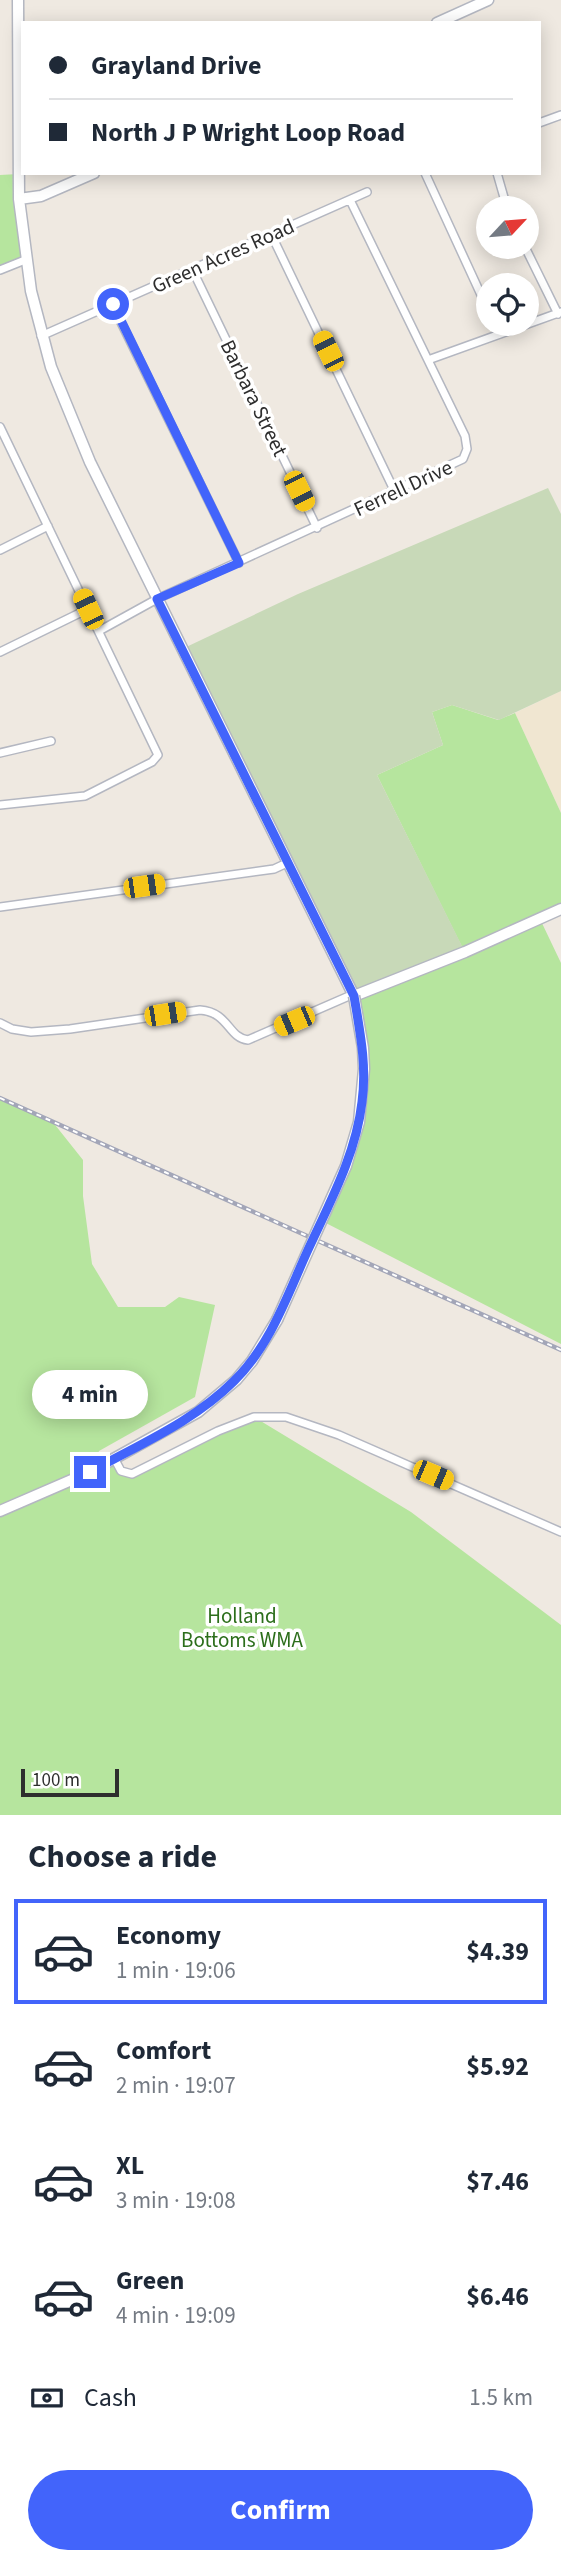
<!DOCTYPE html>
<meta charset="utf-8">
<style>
body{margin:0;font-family:"Source Sans 3",sans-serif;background:#f2f2f3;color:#1f2937;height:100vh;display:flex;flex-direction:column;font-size:26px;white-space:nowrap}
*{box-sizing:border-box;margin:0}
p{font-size:23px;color:#747a83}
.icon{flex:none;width:38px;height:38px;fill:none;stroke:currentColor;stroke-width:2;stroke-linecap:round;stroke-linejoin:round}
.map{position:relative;height:1815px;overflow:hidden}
.panel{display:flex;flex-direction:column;background:#fff;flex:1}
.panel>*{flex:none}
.banner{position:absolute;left:21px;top:21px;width:520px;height:154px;border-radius:0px;box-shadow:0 4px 18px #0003;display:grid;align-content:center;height:154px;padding:0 28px;background:#fff}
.needle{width:46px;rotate:64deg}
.tools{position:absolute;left:476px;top:196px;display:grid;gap:14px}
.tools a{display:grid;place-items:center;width:63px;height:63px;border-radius:50%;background:#fff;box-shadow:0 4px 18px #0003;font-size:35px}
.scale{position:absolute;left:21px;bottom:18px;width:98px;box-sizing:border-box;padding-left:7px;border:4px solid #2e2e2e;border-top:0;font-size:19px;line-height:24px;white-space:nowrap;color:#2e2e2e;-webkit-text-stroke:5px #fff;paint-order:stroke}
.end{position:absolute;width:32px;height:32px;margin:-16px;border:9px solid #4264fb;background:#fff;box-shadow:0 0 0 4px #fff}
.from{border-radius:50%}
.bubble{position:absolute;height:49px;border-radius:24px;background:#fff;box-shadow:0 4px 18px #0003;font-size:23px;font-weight:700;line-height:49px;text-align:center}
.car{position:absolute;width:21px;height:42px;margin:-21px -10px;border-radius:9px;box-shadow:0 0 5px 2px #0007;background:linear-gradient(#f5c518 24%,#345 0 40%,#f5c518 0 76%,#345 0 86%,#f5c518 0)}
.banner b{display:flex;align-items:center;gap:24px;height:66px;font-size:26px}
.banner b+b{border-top:2px solid #e0e1e3}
.banner i{width:18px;height:18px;background:#1f2937}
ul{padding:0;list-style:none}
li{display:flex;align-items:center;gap:21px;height:105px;margin:0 14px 10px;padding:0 14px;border:4px solid transparent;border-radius:0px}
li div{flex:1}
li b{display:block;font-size:26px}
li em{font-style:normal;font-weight:700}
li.active{border-color:#4264fb}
li>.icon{width:63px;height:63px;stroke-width:1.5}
h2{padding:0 28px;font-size:32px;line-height:84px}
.pay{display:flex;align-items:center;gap:18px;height:77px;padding:0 28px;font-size:26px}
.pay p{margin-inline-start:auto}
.action{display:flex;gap:14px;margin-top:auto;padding:14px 28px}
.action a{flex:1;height:80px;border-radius:42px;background:#4264fb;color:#fff;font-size:28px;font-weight:700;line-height:80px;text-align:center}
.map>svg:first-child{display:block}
.education{fill:#f0e6d1}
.green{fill:#b6e59e}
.cemetery{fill:#c8d9b8}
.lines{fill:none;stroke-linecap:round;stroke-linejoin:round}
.street-casing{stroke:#b4b7c1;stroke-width:10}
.secondary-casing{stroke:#b4b7c1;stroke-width:13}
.street{stroke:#fff;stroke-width:7}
.secondary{stroke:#fff;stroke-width:10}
.rail-casing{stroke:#a3a6b8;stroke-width:4.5}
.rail{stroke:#fff;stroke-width:2;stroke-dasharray:5;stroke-linecap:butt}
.secondary-bridge-casing{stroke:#b4b7c1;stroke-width:13;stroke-linecap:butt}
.secondary-bridge{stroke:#fff;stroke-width:10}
.route{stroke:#4264fb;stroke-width:9}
.labels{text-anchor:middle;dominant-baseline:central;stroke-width:7;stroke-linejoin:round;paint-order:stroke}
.street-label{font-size:21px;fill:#2e2e2e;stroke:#fff}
.park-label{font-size:21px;fill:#2c6e1b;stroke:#fff}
</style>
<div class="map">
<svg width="561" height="1815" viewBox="0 0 561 1815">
<rect width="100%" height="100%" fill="#efe9e1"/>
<path class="education" d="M 561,691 L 561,813 L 515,713 Z"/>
<path class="green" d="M 19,174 L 25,260 L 0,270 L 0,175 Z
M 452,705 L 498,720 L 515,713 L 561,813 L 561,909 L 540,919 L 561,963 L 561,1344 L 322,1221 L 346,1166 L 364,1069 L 354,996 L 464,951 L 377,775 L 443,745 L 432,712 Z
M 0,1097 L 52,1121 L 83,1160 L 83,1196 L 92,1264 L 118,1307 L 165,1307 L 179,1297 L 215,1305 L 195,1397 L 99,1451 L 91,1471 L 114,1460 L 121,1471 L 132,1474 L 254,1417 L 411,1512 L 561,1625 L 561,1815 L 0,1815 Z"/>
<path class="cemetery" d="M 548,488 L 561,514 L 561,691 L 499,720 L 452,705 L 432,712 L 443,745 L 377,775 L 465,952 L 354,996 L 182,649 L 298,594 Z"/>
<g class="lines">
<defs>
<path id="street" d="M 539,123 L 561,115
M 425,173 L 488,310
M 497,173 L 507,208
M 271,234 L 395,492
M 525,247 L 558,314
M 192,269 L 317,528
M 0,270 L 25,260
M 112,304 L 239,563
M 495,324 L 500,334
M 41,336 L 367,192
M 428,360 L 561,312
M 0,427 L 158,755 L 152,762 L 85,796 L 0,805
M 0,550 L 48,526
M 99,631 L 157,599 L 463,459 L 467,449 L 465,436 L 350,200
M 0,652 L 88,609
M 0,753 L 51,741
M 0,907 L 274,869 L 287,863
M 0,1023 L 12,1029 L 31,1032 L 70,1029 L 200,1010 C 229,1012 228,1038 248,1040 L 349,996 L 354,996
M 114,1458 L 121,1471 L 132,1474 L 218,1431 L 254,1417 L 286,1417 L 339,1435 L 561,1532"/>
<path id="secondary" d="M 18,0 L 19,199 L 31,291 L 51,367 L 90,462 L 354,996 L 465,952 L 561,909
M 437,23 L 488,0
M 19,199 L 41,196 L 94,173
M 0,1511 L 90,1472 L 198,1412 L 236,1380 L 252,1361 L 277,1320"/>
</defs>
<use href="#street" class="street-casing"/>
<use href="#secondary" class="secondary-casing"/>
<use href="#street" class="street"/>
<use href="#secondary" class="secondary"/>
<defs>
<path id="rail" d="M 0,1098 L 561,1350"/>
</defs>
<use href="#rail" class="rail-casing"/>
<use href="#rail" class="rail"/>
<defs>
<path id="secondary-bridge" d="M 277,1320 L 346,1166 L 359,1122 L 364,1069 L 363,1048 L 354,996"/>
</defs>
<use href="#secondary-bridge" class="secondary-bridge-casing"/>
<use href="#secondary-bridge" class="secondary-bridge"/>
</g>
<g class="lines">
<path class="route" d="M 90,1472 C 140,1444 193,1422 234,1381 C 270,1346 287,1296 307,1252 C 329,1204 356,1155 362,1102 C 367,1066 360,1032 354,996 L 157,599 L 239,563 L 113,304"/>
</g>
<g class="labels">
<g class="street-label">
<text transform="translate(223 256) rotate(-24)">Green Acres Road</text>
<text transform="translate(254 398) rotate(64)">Barbara Street</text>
<text transform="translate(403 488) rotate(-25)">Ferrell Drive</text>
</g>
<g class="park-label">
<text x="242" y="1616">Holland<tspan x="242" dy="24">Bottoms WMA</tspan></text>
</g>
</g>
</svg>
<div class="tools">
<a><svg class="needle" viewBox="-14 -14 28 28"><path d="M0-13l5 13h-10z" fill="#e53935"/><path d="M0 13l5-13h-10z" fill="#747a83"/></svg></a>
<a><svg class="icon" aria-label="locate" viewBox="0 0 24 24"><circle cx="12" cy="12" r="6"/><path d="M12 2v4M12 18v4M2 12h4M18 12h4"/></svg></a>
</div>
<div class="scale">100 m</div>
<i class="end from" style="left:113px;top:304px"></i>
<i class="end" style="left:90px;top:1472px"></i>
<div class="bubble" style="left:32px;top:1370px;width:116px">4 min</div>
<i class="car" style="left:328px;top:351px;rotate:334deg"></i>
<i class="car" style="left:299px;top:491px;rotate:154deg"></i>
<i class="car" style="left:88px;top:609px;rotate:335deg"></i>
<i class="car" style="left:144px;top:886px;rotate:82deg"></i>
<i class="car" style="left:165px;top:1014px;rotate:81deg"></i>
<i class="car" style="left:294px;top:1021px;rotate:247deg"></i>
<i class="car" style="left:433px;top:1475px;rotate:113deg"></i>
<div class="banner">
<b><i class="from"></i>Grayland Drive</b>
<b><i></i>North J P Wright Loop Road</b>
</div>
</div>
<section class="panel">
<h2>Choose a ride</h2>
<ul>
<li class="active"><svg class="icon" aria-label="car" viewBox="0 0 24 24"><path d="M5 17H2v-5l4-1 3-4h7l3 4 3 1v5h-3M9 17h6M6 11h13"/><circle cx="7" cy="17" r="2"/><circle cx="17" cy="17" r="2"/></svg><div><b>Economy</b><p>1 min · 19:06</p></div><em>$4.39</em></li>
<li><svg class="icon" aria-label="car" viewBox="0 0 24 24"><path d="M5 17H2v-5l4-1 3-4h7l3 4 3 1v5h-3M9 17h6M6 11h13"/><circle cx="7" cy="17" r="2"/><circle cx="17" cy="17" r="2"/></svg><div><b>Comfort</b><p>2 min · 19:07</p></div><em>$5.92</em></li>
<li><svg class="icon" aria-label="car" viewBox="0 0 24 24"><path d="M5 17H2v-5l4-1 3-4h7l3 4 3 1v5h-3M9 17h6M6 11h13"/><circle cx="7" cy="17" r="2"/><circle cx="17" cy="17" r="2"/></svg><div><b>XL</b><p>3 min · 19:08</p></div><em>$7.46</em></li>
<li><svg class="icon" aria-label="car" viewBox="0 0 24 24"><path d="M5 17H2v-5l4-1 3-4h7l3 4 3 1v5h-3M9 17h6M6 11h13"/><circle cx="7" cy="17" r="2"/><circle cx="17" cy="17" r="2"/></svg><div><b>Green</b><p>4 min · 19:09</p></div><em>$6.46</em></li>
</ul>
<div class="pay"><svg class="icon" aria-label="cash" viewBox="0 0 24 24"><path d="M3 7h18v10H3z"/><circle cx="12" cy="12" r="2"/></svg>Cash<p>1.5 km</p></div>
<div class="action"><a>Confirm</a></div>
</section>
